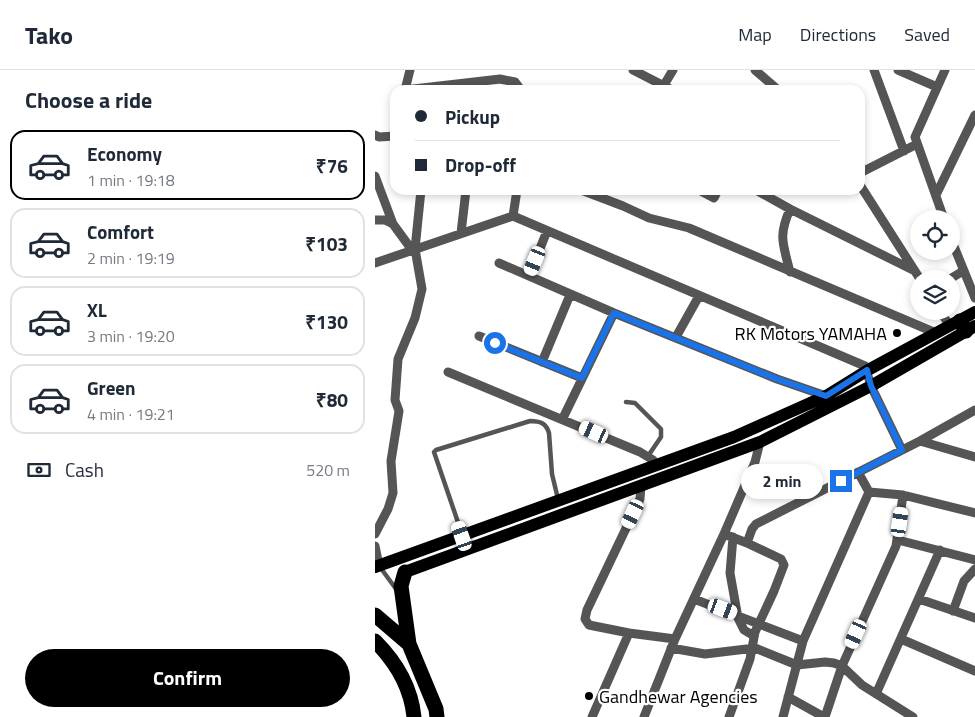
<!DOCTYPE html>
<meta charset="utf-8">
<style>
body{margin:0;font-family:"Titillium Web",sans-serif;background:#f2f2f3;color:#1f2937;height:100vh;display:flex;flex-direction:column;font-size:19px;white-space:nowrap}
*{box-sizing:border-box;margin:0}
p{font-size:16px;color:#747a83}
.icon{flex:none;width:28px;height:28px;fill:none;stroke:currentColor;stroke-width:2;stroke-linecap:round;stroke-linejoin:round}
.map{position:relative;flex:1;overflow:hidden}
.drawer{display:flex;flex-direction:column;background:#fff;width:375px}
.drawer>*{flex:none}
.banner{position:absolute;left:15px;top:15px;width:475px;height:110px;border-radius:15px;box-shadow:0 2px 8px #0003;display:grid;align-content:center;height:110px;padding:0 25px;background:#fff}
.fabs{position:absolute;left:535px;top:140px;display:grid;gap:10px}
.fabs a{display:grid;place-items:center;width:50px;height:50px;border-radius:50%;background:#fff;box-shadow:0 2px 8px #0003;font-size:25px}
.end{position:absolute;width:22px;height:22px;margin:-11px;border:6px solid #1a73e8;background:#fff;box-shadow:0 0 0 2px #fff}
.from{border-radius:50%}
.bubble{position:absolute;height:35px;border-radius:18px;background:#fff;box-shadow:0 2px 8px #0003;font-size:16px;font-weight:700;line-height:35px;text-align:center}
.car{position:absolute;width:15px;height:30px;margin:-15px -8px;border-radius:6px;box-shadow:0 0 4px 1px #0007;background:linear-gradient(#fff 24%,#345 0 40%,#fff 0 76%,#345 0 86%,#fff 0)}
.banner b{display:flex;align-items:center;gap:18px;height:48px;font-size:19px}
.banner b+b{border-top:1px solid #e0e1e3}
.banner i{width:12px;height:12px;background:#1f2937}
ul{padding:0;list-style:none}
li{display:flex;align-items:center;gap:15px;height:70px;margin:0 10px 8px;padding:0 15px;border:2px solid #e0e1e3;border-radius:15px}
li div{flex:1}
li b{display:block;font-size:19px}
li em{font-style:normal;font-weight:700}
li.on{border-color:#000}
li>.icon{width:45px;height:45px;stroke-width:1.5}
h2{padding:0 25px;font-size:22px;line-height:60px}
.pay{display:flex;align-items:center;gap:12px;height:55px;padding:0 25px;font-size:19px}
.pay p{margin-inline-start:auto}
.action{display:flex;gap:10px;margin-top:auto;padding:10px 25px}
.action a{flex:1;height:58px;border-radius:30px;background:#000;color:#fff;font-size:20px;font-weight:700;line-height:58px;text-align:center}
header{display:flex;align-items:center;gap:30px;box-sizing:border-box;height:70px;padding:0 25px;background:#fff;border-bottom:1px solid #e0e1e3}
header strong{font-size:24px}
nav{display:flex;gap:28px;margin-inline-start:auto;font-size:18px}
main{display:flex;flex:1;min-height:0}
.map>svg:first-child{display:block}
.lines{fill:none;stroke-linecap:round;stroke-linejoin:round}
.lane{stroke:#555;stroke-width:4.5}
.street{stroke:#555;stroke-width:9}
.primary{stroke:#000;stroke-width:12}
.highway{stroke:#000;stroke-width:15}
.route{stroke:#1a73e8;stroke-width:6}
.poi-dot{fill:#000;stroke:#fff;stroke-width:2}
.labels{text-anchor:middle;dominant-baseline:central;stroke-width:4.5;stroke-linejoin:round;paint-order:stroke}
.poi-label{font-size:18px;fill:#000;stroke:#fff;text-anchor:end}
</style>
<header>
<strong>Tako</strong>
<nav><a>Map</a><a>Directions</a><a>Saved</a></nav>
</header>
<main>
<section class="drawer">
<h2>Choose a ride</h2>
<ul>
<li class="on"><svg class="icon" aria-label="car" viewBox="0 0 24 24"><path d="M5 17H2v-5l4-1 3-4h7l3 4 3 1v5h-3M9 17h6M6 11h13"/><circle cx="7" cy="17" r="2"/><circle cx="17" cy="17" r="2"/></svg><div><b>Economy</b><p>1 min · 19:18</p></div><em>₹76</em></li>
<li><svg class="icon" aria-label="car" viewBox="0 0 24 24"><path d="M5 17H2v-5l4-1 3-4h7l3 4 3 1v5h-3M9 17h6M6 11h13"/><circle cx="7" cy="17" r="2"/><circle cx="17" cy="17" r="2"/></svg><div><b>Comfort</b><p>2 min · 19:19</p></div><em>₹103</em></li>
<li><svg class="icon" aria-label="car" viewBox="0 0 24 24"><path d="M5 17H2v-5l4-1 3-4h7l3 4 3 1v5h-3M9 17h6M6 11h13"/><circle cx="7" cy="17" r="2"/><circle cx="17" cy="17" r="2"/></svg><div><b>XL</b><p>3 min · 19:20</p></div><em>₹130</em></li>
<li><svg class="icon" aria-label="car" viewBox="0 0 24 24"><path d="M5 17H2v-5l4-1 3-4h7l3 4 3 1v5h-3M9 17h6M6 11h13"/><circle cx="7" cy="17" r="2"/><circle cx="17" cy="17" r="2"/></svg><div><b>Green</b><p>4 min · 19:21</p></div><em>₹80</em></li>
</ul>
<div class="pay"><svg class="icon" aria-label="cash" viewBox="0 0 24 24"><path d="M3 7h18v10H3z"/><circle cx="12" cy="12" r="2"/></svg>Cash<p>520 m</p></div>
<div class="action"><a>Confirm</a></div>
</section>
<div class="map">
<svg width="600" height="647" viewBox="0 0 600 647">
<rect width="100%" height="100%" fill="#fff"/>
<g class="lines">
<path class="lane" d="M 251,332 L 260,333 L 286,359 L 286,367 L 273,386
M 87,464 L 59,382 L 61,380 L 155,351 C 165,351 171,353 174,363 L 177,404 L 183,429
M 5,497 L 21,519"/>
<path class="street" d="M 258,0 L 297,20
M 380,0 L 403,20
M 499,0 L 529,81
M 523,0 L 562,17
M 30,20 L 125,9 L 140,12 L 146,20
M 30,20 L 35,0
M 286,20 L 298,0
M 0,65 L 4,67 L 20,66
M 485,103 L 542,74
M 0,106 L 18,154 L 37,180
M 485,115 L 545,209
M 206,120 L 248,136 L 274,148 L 314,158 L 561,263
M 324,120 L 339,128 L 343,120
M 381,120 L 415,139 L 540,201
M 561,125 L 600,45
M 415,139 C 403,167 408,173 415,202
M 138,146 L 490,296 L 496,316 L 527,380
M 569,149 L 540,67 L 570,0
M 0,150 L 10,150 L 18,154
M 86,163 L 91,120
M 576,169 L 600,228
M 0,193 L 138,146 L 142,120
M 124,193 L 239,243 L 402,309 L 451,326
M 154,206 L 172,161
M 575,209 L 588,201
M 565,241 L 575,256
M 104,266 L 207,308
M 301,267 L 324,226
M 167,292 L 195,225
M 73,302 L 265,382 L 278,390 L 280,396
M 188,348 L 239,243
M 545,371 L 600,387
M 266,415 L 265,429 L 212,540 L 210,549 L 214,555 L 254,563 L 300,569
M 494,422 L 528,425 L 600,443
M 0,464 L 13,439 L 18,423 L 16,391 L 24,341 L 20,330 L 23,289 L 40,248 L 47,219 L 40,179 L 46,120
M 349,464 L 372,473 L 377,459 L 381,454 L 545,371 L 600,340
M 358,467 L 355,503 L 363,548 L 369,560 L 379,566
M 523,470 L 600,490
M 0,476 L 4,496
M 319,529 L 428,571
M 544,529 L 600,548
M 578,541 L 589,511 L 600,499
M 526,569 L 600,601
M 296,578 L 330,584 L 380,578 L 422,595 L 450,592 L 459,593 L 467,596 L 487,615 L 538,647
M 501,624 L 565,480
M 413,627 L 449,647
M 217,647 L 254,563
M 269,647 L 300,569 L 349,464 L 380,392 L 385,372
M 354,647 L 375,589 L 380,562 L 399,521 L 409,495 L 406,489 L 372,473
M 408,647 L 428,571 L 494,422 L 483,402
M 450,647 L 467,596 L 521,476 L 528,425"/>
<path class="primary" d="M 0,497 L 359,367 L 451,326 L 493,300 L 600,242
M 30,502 L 385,372 L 496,316 L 600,256"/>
<path class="highway" d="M 585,251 L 591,261
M 30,502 L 26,516 L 34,574 L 61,639 L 62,647
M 0,545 L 34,574
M 0,571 C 21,592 36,617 39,647"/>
</g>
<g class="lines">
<path class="route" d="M 120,273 L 207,308 L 239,243 L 402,309 L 451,326 L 492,300 L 496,316 L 527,380 L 466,411"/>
</g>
<g class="poi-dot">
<circle cx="522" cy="263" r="5"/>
<circle cx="214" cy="626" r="5"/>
</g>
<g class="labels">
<g class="poi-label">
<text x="512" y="263">RK Motors YAMAHA</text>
<text x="224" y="626" text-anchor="start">Gandhewar Agencies</text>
</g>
</g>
</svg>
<div class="fabs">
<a><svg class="icon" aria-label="locate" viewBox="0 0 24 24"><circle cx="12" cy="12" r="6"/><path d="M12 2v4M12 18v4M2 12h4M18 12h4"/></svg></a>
<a><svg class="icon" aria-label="layers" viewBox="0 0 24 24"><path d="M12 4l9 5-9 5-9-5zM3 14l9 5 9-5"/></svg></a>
</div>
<i class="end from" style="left:120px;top:273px"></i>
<i class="end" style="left:466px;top:411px"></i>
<div class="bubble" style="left:366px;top:394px;width:82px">2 min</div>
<i class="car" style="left:160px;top:191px;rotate:202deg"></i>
<i class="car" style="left:219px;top:362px;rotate:294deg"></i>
<i class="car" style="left:258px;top:444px;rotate:205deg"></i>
<i class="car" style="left:525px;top:452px;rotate:8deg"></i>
<i class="car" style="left:87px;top:466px;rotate:341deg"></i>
<i class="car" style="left:348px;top:539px;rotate:110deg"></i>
<i class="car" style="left:481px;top:564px;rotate:204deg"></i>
<div class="banner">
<b><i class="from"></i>Pickup</b>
<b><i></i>Drop-off</b>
</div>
</div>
</main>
